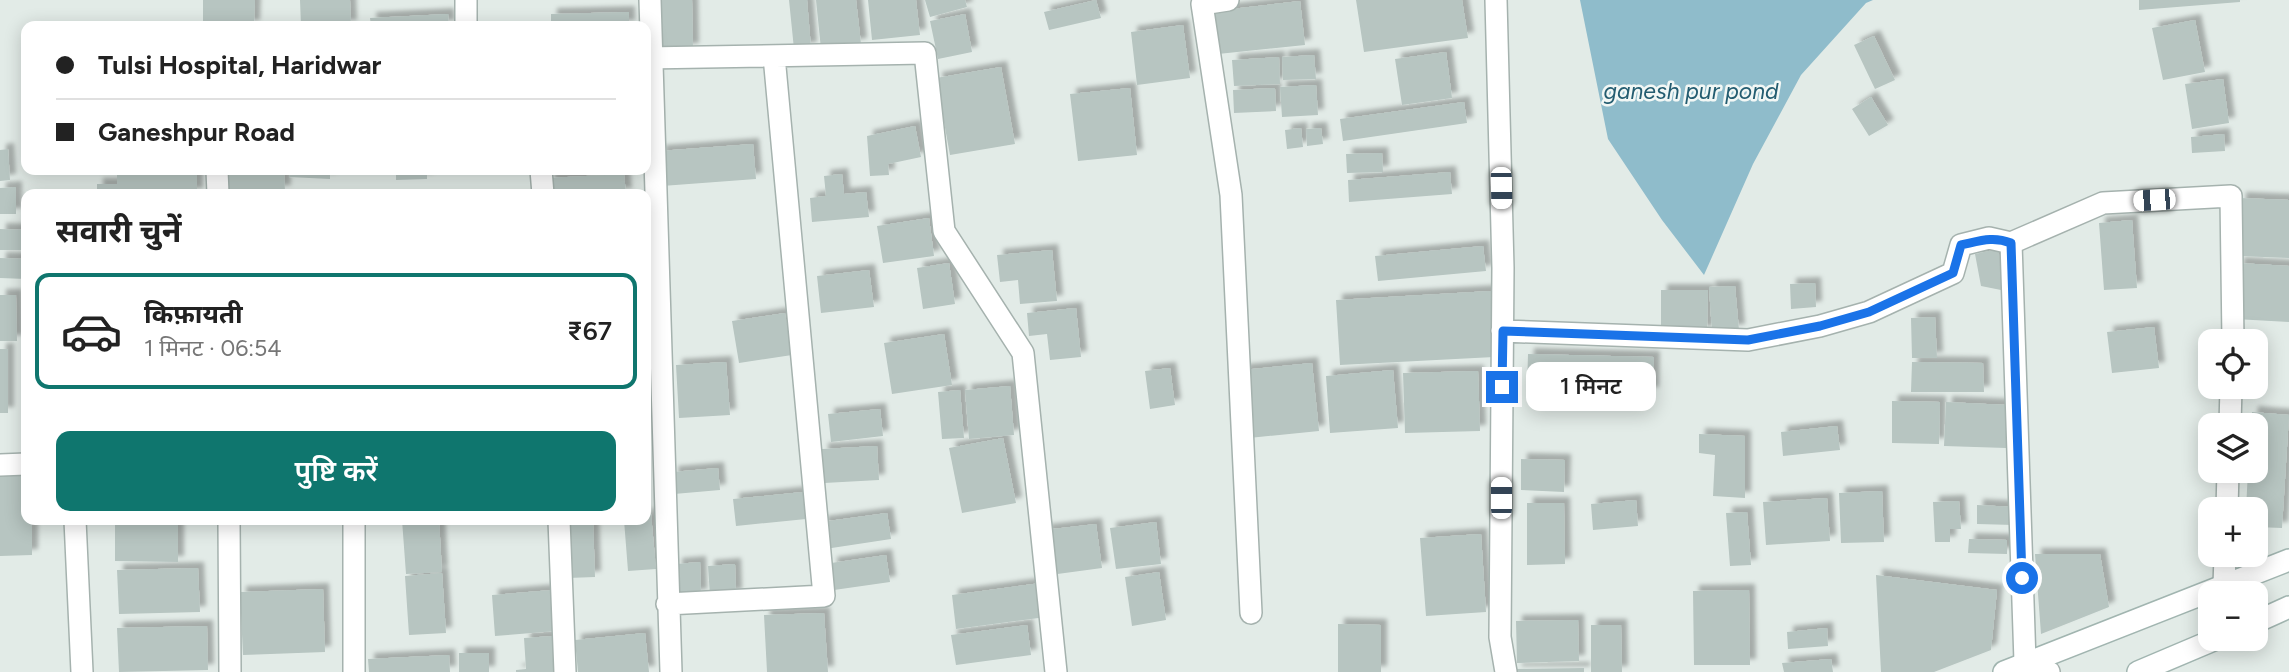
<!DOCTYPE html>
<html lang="hi">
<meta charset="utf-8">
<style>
body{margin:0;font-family:Figtree,"Noto Sans Devanagari",sans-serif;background:#f6f6f6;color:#222;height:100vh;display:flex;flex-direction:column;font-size:26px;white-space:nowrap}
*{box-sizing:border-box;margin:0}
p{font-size:23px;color:#767676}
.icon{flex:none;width:38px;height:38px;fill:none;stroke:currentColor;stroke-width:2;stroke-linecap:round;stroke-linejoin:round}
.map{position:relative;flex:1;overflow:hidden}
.drawer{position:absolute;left:21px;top:189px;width:630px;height:336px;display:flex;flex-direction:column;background:#fff;border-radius:14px;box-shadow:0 4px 18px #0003}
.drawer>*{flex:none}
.banner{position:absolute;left:21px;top:21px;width:630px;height:154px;border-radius:14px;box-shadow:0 4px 18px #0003;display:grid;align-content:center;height:154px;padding:0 35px;background:#fff}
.controls{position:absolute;left:2198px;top:329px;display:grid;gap:14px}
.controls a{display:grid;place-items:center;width:70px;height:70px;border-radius:14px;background:#fff;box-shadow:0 4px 18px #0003;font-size:35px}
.end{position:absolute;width:32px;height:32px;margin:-16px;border:9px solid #1a73e8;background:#fff;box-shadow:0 0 0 4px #fff}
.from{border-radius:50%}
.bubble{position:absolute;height:49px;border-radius:14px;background:#fff;box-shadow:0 4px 18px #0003;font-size:23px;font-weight:600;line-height:49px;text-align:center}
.car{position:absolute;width:21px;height:42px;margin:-21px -10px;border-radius:9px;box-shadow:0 0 5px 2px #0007;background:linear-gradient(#fff 24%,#345 0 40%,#fff 0 76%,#345 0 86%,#fff 0)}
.banner b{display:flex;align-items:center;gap:24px;height:66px;font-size:26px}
.banner b+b{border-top:2px solid #e0e0e0}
.banner i{width:18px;height:18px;background:#222}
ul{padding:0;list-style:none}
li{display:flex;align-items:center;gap:21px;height:116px;margin:0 14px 10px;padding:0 21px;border:4px solid transparent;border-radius:14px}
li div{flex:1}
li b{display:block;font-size:26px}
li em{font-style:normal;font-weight:600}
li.on{border-color:#0f766e}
li>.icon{width:63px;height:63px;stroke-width:1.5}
h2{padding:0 35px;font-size:32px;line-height:84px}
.action{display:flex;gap:14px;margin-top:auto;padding:14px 35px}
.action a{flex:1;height:80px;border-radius:14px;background:#0f766e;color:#fff;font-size:28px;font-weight:600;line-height:80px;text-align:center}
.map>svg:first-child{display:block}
.water{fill:#8fbccb}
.building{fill:#b7c5c1;filter:url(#shadow)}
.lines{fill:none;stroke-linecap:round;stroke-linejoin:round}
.street-casing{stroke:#a5b2ae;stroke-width:24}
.secondary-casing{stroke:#a1b5b0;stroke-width:24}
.street{stroke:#fff;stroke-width:21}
.secondary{stroke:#fff;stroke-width:21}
.route{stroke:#1a73e8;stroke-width:9}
.labels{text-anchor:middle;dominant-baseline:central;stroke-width:5;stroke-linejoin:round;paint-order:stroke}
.water-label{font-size:23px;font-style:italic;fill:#235c70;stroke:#f2f7f5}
</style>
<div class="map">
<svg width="2289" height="672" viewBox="0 0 2289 672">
<defs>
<filter id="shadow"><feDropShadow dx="6" dy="-6" stdDeviation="2" flood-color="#0004"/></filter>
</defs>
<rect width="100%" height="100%" fill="#e2ebe7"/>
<path class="water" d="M 1580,0 L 1873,0 L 1866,3 L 1801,75 L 1753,164 L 1704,275 L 1662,220 L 1608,139 Z"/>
<path class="building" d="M 203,0 L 255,0 L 254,26 L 203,26 Z
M 300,0 L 350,0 L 351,26 L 301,26 Z
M 656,0 L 692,0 L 693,49 L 658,51 Z
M 789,0 L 807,0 L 811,48 L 794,49 Z
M 816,0 L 856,0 L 861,44 L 821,49 Z
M 868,0 L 916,0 L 920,35 L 872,40 Z
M 925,0 L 965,0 L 967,7 L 930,17 Z
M 1096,0 L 1101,18 L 1049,30 L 1044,12 Z
M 1356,0 L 1462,0 L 1468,38 L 1364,52 Z
M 2139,0 L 2240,0 L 2240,2 L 2139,10 Z
M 1300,1 L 1305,45 L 1218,54 L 1214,11 Z
M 629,12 L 629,26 L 551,26 L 551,14 Z
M 448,14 L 449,26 L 371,26 L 370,18 Z
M 965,14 L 972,52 L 938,59 L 930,21 Z
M 2195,20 L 2205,72 L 2163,80 L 2152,28 Z
M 1183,25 L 1190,78 L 1137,85 L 1131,32 Z
M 1874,36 L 1895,80 L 1875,89 L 1854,45 Z
M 1446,52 L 1452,98 L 1402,105 L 1395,59 Z
M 1314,55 L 1316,79 L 1283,80 L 1282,57 Z
M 1279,57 L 1280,84 L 1234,86 L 1232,60 Z
M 1001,67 L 1015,144 L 950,155 L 936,78 Z
M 2223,79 L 2229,123 L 2192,129 L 2185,84 Z
M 1316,85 L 1318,115 L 1282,117 L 1280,87 Z
M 1130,88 L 1137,155 L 1078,161 L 1070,94 Z
M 1275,88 L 1276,111 L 1234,113 L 1233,90 Z
M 1871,97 L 1888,125 L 1869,136 L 1852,109 Z
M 1464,102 L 1467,123 L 1343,141 L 1340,119 Z
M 915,126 L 921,157 L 888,164 L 889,175 L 870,176 L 867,136 Z
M 1301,128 L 1303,147 L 1287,149 L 1285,130 Z
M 1321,128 L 1323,144 L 1307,146 L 1306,129 Z
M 2224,134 L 2225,151 L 2192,153 L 2191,137 Z
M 753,144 L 756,179 L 662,186 L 659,151 Z
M 8,149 L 10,180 L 0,181 L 0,150 Z
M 1382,153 L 1383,172 L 1347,173 L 1346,154 Z
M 117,170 L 197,170 L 197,194 L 97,194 L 97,184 L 117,184 Z
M 223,170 L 284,170 L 285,191 L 224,194 Z
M 290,170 L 330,170 L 330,179 L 289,177 Z
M 396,170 L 427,170 L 427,179 L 396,180 Z
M 1450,172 L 1452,194 L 1349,202 L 1348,180 Z
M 624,174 L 626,194 L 549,194 L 548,178 Z
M 842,174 L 844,194 L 866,192 L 869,217 L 812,222 L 810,198 L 826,196 L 824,176 Z
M 16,187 L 16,214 L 0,214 L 0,188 Z
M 2240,198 L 2289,200 L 2289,258 L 2238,256 Z
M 929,218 L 934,256 L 883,263 L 877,226 Z
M 2132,220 L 2137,288 L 2104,290 L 2099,223 Z
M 0,229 L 26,230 L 26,250 L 0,250 Z
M 1483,246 L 1486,271 L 1378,281 L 1375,256 Z
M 1998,249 L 2006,291 L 1981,286 L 1975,254 Z
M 1052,250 L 1057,301 L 1020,304 L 1018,280 L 1000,282 L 997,255 Z
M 0,258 L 26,259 L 26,279 L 0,278 Z
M 949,263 L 955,304 L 923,309 L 917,268 Z
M 2238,263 L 2289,266 L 2289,322 L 2235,319 Z
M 869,270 L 874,307 L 821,313 L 817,276 Z
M 1815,283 L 1816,307 L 1791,309 L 1790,284 Z
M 1735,286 L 1739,330 L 1712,332 L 1709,287 Z
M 1661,290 L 1708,290 L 1707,332 L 1661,332 Z
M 1491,291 L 1494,357 L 1340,365 L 1336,300 Z
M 0,295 L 16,295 L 17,341 L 0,341 Z
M 1076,308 L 1081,357 L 1050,360 L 1047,334 L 1029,336 L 1027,313 Z
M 785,313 L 792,355 L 739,363 L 732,321 Z
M 1935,317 L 1937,358 L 1912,358 L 1911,318 Z
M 2154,327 L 2159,368 L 2112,373 L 2107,332 Z
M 944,334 L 952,385 L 892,394 L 884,343 Z
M 0,349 L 8,349 L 8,413 L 0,413 Z
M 1528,354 L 1654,357 L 1653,393 L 1527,389 Z
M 726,362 L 730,415 L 679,418 L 676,365 Z
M 1912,362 L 1983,363 L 1984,392 L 1911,392 Z
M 1312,363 L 1319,431 L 1249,438 L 1242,370 Z
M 1170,368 L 1175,405 L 1150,409 L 1145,371 Z
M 1393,370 L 1398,428 L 1330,433 L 1326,376 Z
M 1478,371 L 1480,431 L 1405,433 L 1403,373 Z
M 1010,386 L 1014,435 L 969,439 L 965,390 Z
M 960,390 L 964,438 L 942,439 L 938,392 Z
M 1892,401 L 1940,402 L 1939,444 L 1892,443 Z
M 1946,402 L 2007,405 L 2006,448 L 1944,446 Z
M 880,409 L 883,436 L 831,442 L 828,414 Z
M 2252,412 L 2289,415 L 2282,528 L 2256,527 L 2256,509 L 2246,509 L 2248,471 L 2256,471 L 2256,425 L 2251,425 Z
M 1837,426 L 1840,450 L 1783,456 L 1781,432 Z
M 1699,434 L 1745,436 L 1745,498 L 1713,496 L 1715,455 L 1699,453 Z
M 1003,438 L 1016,503 L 962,513 L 949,448 Z
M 877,446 L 879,480 L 824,483 L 822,449 Z
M 1521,459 L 1565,460 L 1564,492 L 1521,490 Z
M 718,468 L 720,490 L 674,494 L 672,472 Z
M 26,475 L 26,520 L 32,520 L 32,555 L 0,556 L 0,476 Z
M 1882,491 L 1884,542 L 1841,543 L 1839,493 Z
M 803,492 L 806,519 L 736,526 L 733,499 Z
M 1827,498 L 1830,541 L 1766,545 L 1763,502 Z
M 1636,500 L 1638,526 L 1593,530 L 1591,504 Z
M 1959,501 L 1961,529 L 1950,529 L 1950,542 L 1935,542 L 1933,502 Z
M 1527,503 L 1564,503 L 1565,564 L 1527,565 Z
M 1977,505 L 2015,507 L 2014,525 L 1977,524 Z
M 1747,512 L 1751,565 L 1730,566 L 1726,513 Z
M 887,513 L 891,539 L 825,549 L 821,522 Z
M 646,514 L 651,514 L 656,569 L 628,571 L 624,520 L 646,520 Z
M 402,520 L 439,520 L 442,572 L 406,574 Z
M 565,520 L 593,520 L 595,577 L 568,578 Z
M 115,521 L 178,521 L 178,562 L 115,561 Z
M 1156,522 L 1161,564 L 1116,569 L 1110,528 Z
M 1096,524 L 1102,568 L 1050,575 L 1044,530 Z
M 1481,534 L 1486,612 L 1426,616 L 1420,538 Z
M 1969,539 L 2007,540 L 2007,554 L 1968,553 Z
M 2035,554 L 2100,554 L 2109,607 L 2041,634 Z
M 886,555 L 890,582 L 834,590 L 831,563 Z
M 700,562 L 701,595 L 678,596 L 676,564 Z
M 735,564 L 736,595 L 710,596 L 708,566 Z
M 198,568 L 200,612 L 119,614 L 117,570 Z
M 1159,572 L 1166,620 L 1132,626 L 1125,577 Z
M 442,573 L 446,633 L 409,635 L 405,576 Z
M 1876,575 L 1997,590 L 1991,650 L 1934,672 L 1881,672 Z
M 1041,583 L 1046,617 L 956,629 L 952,595 Z
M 323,589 L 325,652 L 243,655 L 240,592 Z
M 552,590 L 556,631 L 495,636 L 492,595 Z
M 1749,590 L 1750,665 L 1694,665 L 1693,591 Z
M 824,613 L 828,672 L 767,672 L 764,615 Z
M 1578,620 L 1579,661 L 1517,663 L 1516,621 Z
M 1338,624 L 1381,625 L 1381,672 L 1338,672 Z
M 1027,625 L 1031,655 L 956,665 L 951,635 Z
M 1591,625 L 1621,625 L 1622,672 L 1591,672 Z
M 207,626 L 208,670 L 119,672 L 117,628 Z
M 1827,628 L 1828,646 L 1788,649 L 1787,632 Z
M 645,633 L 649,672 L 578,672 L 575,640 Z
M 554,636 L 556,672 L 516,672 L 516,670 L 526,669 L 524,638 Z
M 459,653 L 489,653 L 489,672 L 459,672 Z
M 449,655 L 450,672 L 369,672 L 368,659 Z
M 1831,659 L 1833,672 L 1784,672 L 1782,663 Z
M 1584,668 L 1584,672 L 1516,672 L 1516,669 Z"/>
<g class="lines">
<defs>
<path id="street" d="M 466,0 L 466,26
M 650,0 L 671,672
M 1228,0 L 1202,4 L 1231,195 L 1251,613
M 1496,0 L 1503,268 L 1500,637 L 1506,672
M 646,58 L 925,53 L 944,231 L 1023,353 L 1056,672
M 217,170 L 218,194
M 541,170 L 543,194
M 2011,243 L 2025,662 L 2049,672
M 1502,331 L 1748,340 L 1820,326 L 1869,312 L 1953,273 L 1961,245 L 1989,238 L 2011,243 L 2103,203 L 2231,196 L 2233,341
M 2230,425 L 2231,387
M 0,465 L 26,464
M 2227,509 L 2228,471
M 75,520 L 82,672
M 229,520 L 230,672
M 559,520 L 565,672
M 2224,586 L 2225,555
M 667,604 L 824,596 L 774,56
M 354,672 L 354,520"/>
<path id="secondary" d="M 2256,622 L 2289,607
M 2004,672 L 2289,560
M 2138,672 L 2216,639"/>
</defs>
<use href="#street" class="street-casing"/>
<use href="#secondary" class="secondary-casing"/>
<use href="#street" class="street"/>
<use href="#secondary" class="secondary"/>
</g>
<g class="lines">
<path class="route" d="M 1502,387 L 1503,331 L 1748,340 L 1820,326 L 1869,312 L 1953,273 L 1961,245 C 1980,241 1993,236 2011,243 L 2022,578"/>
</g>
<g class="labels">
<g class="water-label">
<text x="1691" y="91">ganesh pur pond</text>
</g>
</g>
</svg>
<div class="controls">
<a><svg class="icon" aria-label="locate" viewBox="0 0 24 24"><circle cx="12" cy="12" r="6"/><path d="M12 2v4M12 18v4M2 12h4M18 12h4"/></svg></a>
<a><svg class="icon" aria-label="layers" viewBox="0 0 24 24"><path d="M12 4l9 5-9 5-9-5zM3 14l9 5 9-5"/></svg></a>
<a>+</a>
<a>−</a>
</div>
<i class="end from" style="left:2022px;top:578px"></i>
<i class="end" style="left:1502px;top:387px"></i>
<div class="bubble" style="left:1526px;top:362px;width:130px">1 मिनट</div>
<i class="car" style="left:1501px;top:188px;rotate:179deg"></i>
<i class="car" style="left:2154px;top:200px;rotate:267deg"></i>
<i class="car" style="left:1501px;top:498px;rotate:0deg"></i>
<div class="banner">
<b><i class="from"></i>Tulsi Hospital, Haridwar</b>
<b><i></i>Ganeshpur Road</b>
</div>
<section class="drawer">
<h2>सवारी चुनें</h2>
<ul>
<li class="on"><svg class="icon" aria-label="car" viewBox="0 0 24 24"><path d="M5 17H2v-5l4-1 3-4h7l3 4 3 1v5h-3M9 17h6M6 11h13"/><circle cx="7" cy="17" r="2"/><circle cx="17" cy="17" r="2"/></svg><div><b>किफ़ायती</b><p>1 मिनट · 06:54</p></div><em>₹67</em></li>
</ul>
<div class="action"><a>पुष्टि करें</a></div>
</section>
</div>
